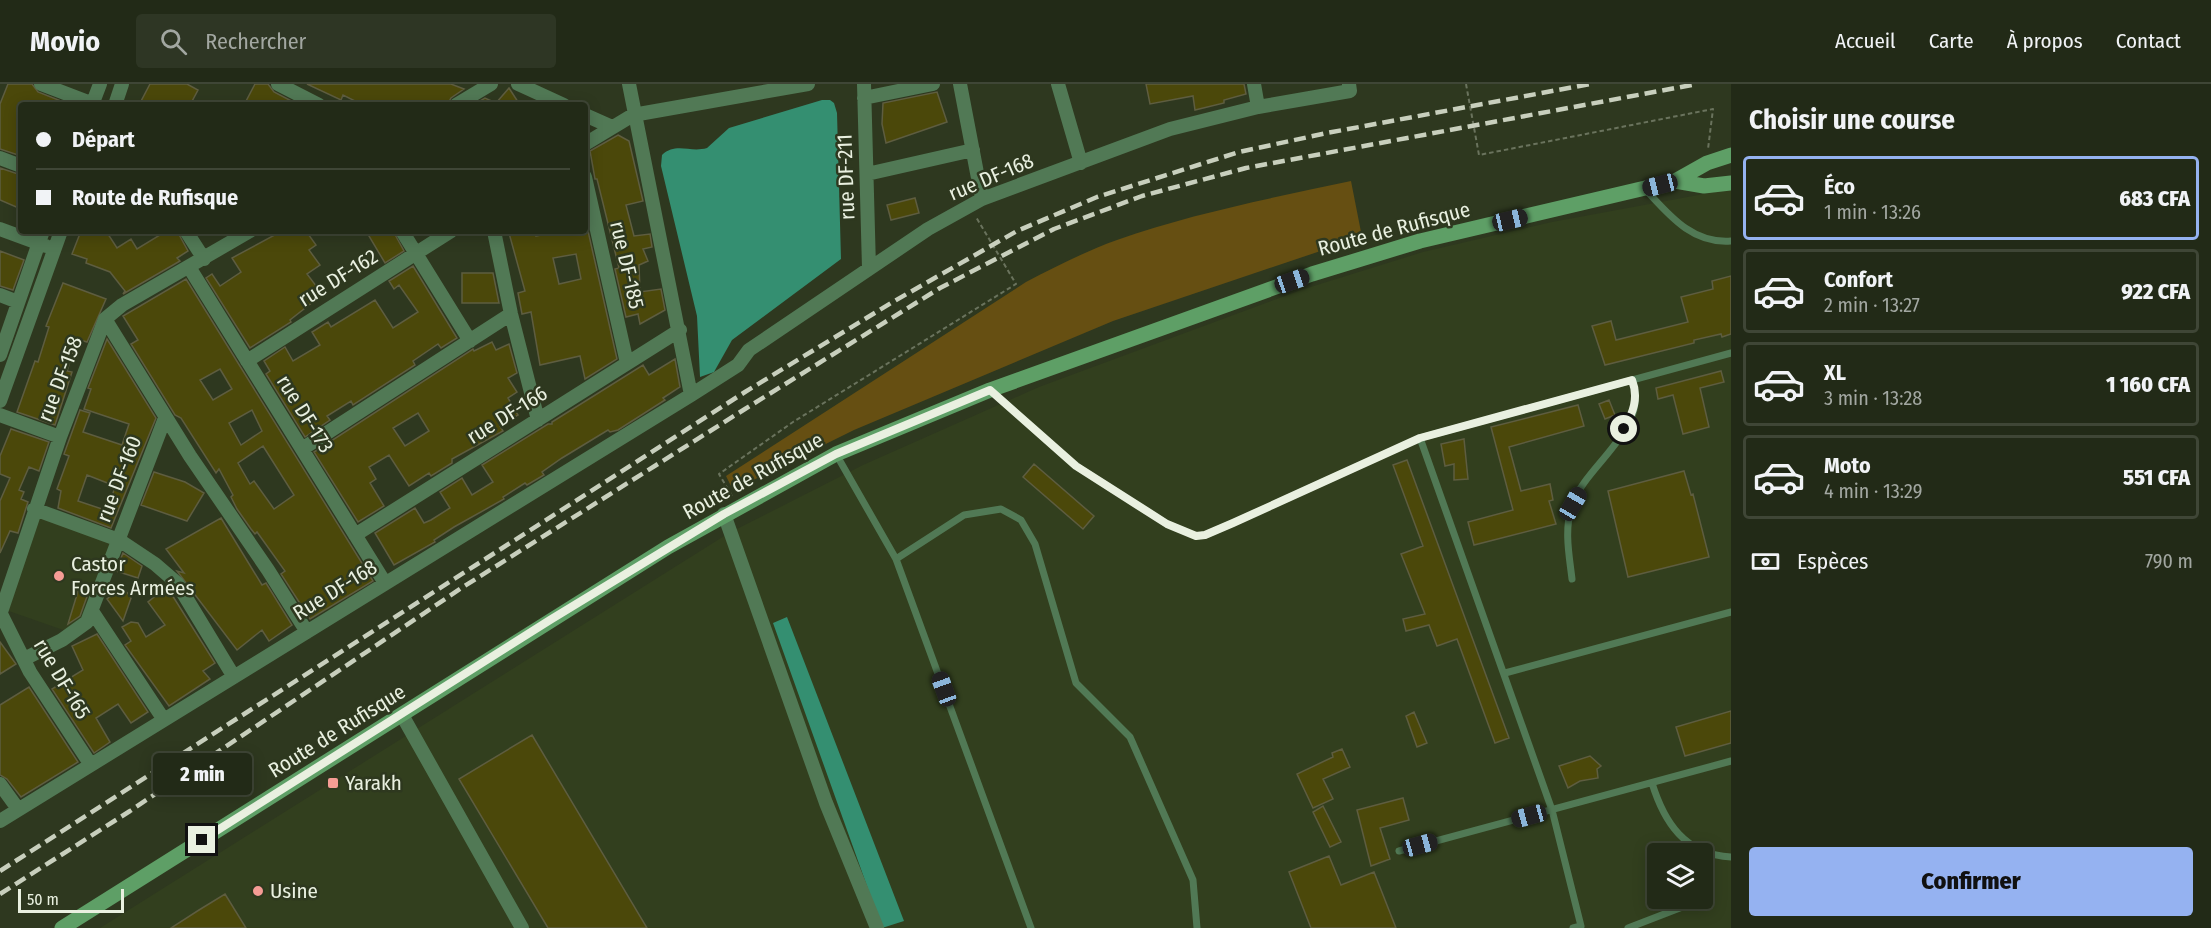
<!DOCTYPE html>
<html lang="fr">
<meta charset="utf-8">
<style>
body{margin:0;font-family:"Fira Sans Condensed",sans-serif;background:#2e3624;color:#f1f3f6;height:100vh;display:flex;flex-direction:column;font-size:22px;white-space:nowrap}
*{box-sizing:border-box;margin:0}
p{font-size:20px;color:#a2a7a1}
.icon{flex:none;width:33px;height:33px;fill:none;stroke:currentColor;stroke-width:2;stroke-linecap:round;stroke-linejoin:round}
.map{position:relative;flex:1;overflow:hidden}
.panel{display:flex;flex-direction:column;background:#222a17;width:480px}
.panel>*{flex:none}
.hud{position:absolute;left:18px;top:18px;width:570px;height:132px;border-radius:6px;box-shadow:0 3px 15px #0003,0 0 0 2px #3f4636;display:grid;align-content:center;height:132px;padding:0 18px;background:#222a17}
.controls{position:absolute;left:1647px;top:759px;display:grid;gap:12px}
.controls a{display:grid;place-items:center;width:66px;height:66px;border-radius:6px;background:#222a17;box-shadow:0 3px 15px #0003,0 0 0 2px #3f4636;font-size:30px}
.scale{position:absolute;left:18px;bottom:15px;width:106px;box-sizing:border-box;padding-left:6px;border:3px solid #e9f0e0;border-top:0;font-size:16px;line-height:21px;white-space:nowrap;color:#e9f0e0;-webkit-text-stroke:4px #2e381f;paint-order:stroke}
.end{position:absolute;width:27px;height:27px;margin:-14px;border:8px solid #e9f0e0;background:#111;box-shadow:0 0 0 3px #111}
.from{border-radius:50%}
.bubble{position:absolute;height:42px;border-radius:6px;background:#222a17;box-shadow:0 3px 15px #0003,0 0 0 2px #3f4636;font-size:20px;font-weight:800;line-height:42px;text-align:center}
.car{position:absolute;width:18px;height:36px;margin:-18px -9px;border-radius:8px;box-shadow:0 0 4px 2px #0007;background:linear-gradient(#222 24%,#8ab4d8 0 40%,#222 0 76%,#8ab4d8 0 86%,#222 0)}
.hud b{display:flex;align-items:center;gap:21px;height:57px;font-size:22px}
.hud b+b{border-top:2px solid #3f4636}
.hud i{width:15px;height:15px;background:#f1f3f6}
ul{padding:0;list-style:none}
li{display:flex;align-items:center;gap:18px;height:84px;margin:0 12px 9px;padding:0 6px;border:3px solid #3f4636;border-radius:6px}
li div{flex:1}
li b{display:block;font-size:22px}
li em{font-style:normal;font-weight:800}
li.selected{border-color:#95b2f1}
li>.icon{width:54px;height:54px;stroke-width:1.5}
h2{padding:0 18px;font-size:27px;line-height:72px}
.pay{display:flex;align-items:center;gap:15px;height:66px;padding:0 18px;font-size:22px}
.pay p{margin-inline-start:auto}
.button{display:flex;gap:12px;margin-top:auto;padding:12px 18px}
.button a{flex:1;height:69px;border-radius:6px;background:#95b2f1;color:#111;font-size:24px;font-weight:800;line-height:69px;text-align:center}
header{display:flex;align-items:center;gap:36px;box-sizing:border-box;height:84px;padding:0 30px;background:#222a17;border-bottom:2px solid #3f4636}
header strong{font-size:28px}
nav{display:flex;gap:33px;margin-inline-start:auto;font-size:21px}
.search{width:420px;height:54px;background:#2e3624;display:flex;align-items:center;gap:15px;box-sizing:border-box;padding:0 21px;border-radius:6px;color:#a2a7a1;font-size:22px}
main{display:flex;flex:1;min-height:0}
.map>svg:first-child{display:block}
.built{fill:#323f1e;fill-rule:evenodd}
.green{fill:#664f12}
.water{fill:#348f71}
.building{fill:#4b480a;stroke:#5e5d40;stroke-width:1.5;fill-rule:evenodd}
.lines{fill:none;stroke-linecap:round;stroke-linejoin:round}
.path{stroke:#6a735d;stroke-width:2;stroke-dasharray:4.5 3;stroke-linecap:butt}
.service{stroke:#517955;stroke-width:7}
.minor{stroke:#517955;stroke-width:14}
.secondary{stroke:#5e9f66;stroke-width:15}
.rail{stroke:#c8cfbd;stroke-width:4.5;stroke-dasharray:12 6;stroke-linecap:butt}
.route{stroke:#e9f0e0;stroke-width:8}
.poi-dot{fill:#f59c95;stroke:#2e381f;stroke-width:2}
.labels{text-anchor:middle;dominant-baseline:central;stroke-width:5;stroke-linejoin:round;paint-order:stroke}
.street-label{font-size:21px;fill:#e9f0e0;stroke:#2e381f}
.poi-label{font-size:21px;fill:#e9f0e0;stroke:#2e381f;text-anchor:start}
</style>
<header>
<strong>Movio</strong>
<div class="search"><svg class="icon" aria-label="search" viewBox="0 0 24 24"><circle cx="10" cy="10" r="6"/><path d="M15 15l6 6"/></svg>Rechercher</div>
<nav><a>Accueil</a><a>Carte</a><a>À propos</a><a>Contact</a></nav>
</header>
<main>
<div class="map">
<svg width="1731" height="844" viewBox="0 0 1731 844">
<rect width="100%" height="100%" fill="#2e381f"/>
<path class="built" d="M 1731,105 L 1731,844 L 100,844 L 729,449 L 863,381 L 1039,303 L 1301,206 L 1423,168 L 1552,138 ZM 1658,770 L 1702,770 L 1702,814 L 1658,814 Z
M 38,430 L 115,457 L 81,542 L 69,548 L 6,526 Z"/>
<path class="green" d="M 1351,97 L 1362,153 L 1113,237 L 854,346 L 733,406 L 726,392 L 1026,198 C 1055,183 1086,167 1117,156 C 1193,129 1272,114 1351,97 Z"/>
<path class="water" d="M 822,16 L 830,16 L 834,19 L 837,29 L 841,175 L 732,256 L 714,288 L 700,293 L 697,232 L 661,82 L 662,71 C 676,58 690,69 707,64 L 729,44 Z
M 787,533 L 904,837 L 882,844 L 773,539 Z"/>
<path class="building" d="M 8,0 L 32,0 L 38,8 L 71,21 L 21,21 L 21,72 L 0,65 L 0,20 Z
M 150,0 L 187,0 L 198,6 L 190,21 L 139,21 Z
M 255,0 L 268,0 L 274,8 L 299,21 L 244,21 Z
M 307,0 L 451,0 L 464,5 L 451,14 L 447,21 L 363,21 L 343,11 L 341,16 Z
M 1146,0 L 1244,0 L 1246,10 L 1224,16 L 1224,19 L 1195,26 L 1193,12 L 1150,20 Z
M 509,4 L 520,21 L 473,21 L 485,14 L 496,19 Z
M 937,8 L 947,38 L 886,59 L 882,40 L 883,19 Z
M 618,51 L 629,57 L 643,117 L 626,121 L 634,152 L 650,150 L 652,163 L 643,165 L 648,177 L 639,181 L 640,208 L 661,205 L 665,226 L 640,240 L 638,230 L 626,233 L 615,185 L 619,184 L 597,95 L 595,95 L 590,67 Z
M 0,84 L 21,91 L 21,125 L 0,116 Z
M 915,114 L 919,129 L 891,136 L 887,121 Z
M 81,147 L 106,147 L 117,164 L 131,155 L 137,165 L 160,151 L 158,147 L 177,147 L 188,167 L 177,174 L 180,177 L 123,210 L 125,207 L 110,188 L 86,179 L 87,175 L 72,170 Z
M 282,147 L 306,147 L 316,161 L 309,166 L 320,181 L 307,190 L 320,207 L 315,211 L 318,214 L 290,236 L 291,238 L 250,264 L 206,194 L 212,190 L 220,202 L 241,188 L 232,174 Z
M 366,147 L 393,147 L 404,167 L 385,179 Z
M 521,147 L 535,147 L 536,152 L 559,147 L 588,147 L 617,275 L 585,295 L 580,272 L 540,281 L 531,228 L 522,230 L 518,209 L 525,207 L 509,149 ZM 576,170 L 581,195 L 559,200 L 553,174 Z
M 0,167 L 24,176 L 13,206 L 0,202 Z
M 413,182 L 457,254 L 441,264 L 438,260 L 413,277 L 415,281 L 353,321 L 351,317 L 327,332 L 330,336 L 305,353 L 266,290 L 270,287 L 264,277 L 285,263 L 293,277 L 320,261 L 312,248 L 328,238 L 331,243 L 375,216 L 393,244 L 418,228 L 399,201 L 394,205 L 389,197 Z
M 462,189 L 493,189 L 499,219 L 462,219 Z
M 1731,192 L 1731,250 L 1722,253 L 1721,250 L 1694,256 L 1694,259 L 1605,281 L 1592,242 L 1611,237 L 1616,256 L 1688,238 L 1681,213 L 1713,205 L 1712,197 Z
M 186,195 L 373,497 L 310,535 L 281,490 L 285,487 L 257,448 L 255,450 L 251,445 L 237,425 L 231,413 L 233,411 L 219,385 L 216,389 L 181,334 L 175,331 L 131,260 L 138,256 L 123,232 ZM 220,285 L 232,305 L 213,316 L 200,296 ZM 252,326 L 262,347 L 241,361 L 229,339 ZM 263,362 L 294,411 L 274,425 L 254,397 L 250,400 L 238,379 Z
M 63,199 L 106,215 L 87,258 L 77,255 L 67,287 L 72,288 L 55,341 L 17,328 L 35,277 L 38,278 L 49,243 L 46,242 Z
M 107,255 L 156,334 L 111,444 L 58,424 L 61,407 L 57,405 L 69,372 L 64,370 L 80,326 L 90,329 L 83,348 L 122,361 L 129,340 L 84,325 L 91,305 L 88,304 ZM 87,391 L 115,402 L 108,427 L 78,417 Z
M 492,258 L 496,266 L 509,260 L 517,289 L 508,294 L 517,308 L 508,314 L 518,331 L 500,342 L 503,347 L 452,375 L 452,379 L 431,392 L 429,389 L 409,402 L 389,371 L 369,383 L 376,395 L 370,399 L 384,422 L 358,438 L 314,368 L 473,265 L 474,267 ZM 418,329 L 429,347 L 405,362 L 393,344 Z
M 675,275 L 680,303 L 663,314 L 665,316 L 618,346 L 610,348 L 608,346 L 562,374 L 542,388 L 544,391 L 527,401 L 525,399 L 503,413 L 504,415 L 454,443 L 434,456 L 435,458 L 394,481 L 375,449 L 415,424 L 424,439 L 431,436 L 450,424 L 440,408 L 462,394 L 472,411 L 493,398 L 482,381 L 548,340 L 552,340 L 552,338 L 643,281 L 649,291 Z
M 1721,287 L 1724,298 L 1700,304 L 1709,343 L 1683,350 L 1673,311 L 1658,315 L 1656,304 Z
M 1609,316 L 1615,331 L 1605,335 L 1599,320 Z
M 1578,321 L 1584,342 L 1509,363 L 1521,407 L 1550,400 L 1553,416 L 1549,417 L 1556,440 L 1474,461 L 1468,438 L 1513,426 L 1491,343 Z
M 11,345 L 49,358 L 39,387 L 29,383 L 19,406 L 24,408 L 21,415 L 28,418 L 18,449 L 10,447 L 0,469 L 0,417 L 10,394 L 0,390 L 0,372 Z
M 1464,355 L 1468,395 L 1454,396 L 1454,380 L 1445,382 L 1441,360 Z
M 1407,376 L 1509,654 L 1495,659 L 1457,555 L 1437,562 L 1429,541 L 1406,547 L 1403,535 L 1425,530 L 1401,470 L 1423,462 L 1393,381 Z
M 1034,380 L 1094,432 L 1083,445 L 1023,393 Z
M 1684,387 L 1691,411 L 1693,410 L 1709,473 L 1628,493 L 1608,407 Z
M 154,388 L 185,398 L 204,409 L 187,437 L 141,421 Z
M 221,434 L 262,501 L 266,499 L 292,541 L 269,557 L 262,546 L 237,566 L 177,487 L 184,489 L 166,465 Z
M 123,469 L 142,482 L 138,494 L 116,487 Z
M 123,503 L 131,514 L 123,537 L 107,515 Z
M 167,503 L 215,579 L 203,587 L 210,595 L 169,622 L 125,561 L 131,557 L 122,543 L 131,538 L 138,539 L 146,553 L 165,541 L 148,518 Z
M 79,504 L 89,507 L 80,532 L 68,540 Z
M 97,550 L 148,628 L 131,639 L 118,620 L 96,634 L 110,658 L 94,669 L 52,605 L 83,586 L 72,562 Z
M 0,558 L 16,580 L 0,590 Z
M 29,603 L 78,678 L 21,713 L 7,695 L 0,691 L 0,621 Z
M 1731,627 L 1731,659 L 1685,672 L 1676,643 Z
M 1414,628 L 1427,659 L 1417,663 L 1406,632 Z
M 532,651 L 647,844 L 548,844 L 459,695 Z
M 1342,665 L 1350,683 L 1323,695 L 1333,715 L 1313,724 L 1297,690 L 1333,673 L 1332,669 Z
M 1590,672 L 1601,682 L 1597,685 L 1598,694 L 1580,697 L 1568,704 L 1559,682 Z
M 1403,714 L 1409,736 L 1380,744 L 1390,775 L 1371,782 L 1357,726 Z
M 1323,722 L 1341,758 L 1330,763 L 1313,728 Z
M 1329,772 L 1341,801 L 1374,788 L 1396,844 L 1311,844 L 1289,788 Z
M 225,810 L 246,844 L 171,844 L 199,826 Z"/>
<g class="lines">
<path class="path" d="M 1466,0 L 1479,71 L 1713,25 L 1708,65
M 732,412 L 719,390 L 793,338 L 1016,200 L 976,133"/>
<path class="service" d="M 1645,105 C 1669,131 1692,160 1731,157
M 990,306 L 1076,382 L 1167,440 L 1196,452 L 1205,451 L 1233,439 L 1420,354 L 1731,269
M 1420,354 L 1552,726 L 1581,842 L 1573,844
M 836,370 L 896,475 L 1031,844
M 896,475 L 964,431 L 1001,425 L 1021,436 L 1035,460 L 1076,599 L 1130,653 L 1193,796 L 1197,844
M 1572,495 C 1569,470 1564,446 1572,421 C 1586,380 1651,345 1632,296
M 1505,589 L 1731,528
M 1652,699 C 1664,738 1685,771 1731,773
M 1399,767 L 1731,677
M 1628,844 L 1685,822"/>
<path class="minor" d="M 41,0 L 96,21
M 278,0 L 319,21
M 518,0 L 564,21
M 629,0 L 691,311
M 864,0 L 869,184
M 960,0 L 982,115
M 1058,0 L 1081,79
M 1254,0 L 1258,23
M 864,14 L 933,0
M 92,21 L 100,0
M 115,21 L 122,0
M 456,21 L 491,0
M 585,31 L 612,43
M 585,60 L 633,31 L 808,0
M 0,74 L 21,82
M 867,90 L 973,66
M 585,93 L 627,279
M 0,145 L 46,162
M 186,147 L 204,175
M 402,147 L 470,257
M 494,147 L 511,230 L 538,336
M 189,183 L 385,499
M 0,211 L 18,218
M 105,235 L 190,372 L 268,486 L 307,548
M 0,271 L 43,147
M 247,277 L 451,147
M 0,317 L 61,147
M 0,331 L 60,353
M 302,365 L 511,230
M 34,425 L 119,456 L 155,480 L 177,499 L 234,593
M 724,430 L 826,719 L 877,844
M 355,451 L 680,246
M 92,527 L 164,636
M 1,530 L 30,588 L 91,681
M 0,531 L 60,353 L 105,235 L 122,221 L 250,147
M 24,575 L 62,556 L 87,538 L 165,334
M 402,631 L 522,844
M 0,700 L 18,725
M 0,737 L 691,311 L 738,281 L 749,266 L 928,145 L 982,115 L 1170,45 L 1258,23 L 1350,7 L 1349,0"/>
<path class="secondary" d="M 1675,97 L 1704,102 L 1731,99
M 62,844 L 668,463 L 836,370 L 990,306 L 1312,190 L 1420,157 L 1675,97 L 1707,79 L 1731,71"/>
<path class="rail" d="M 0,787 L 745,308 L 891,219 L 1017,147 L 1097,113 L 1239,68 L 1327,49 L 1590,0
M 0,810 L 130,727 L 463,503 L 745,325 L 940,204 L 1054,145 L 1142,112 L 1246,84 L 1697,0"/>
</g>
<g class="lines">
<path class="route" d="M 202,756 L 550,536 L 724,430 L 836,370 L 990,306 L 1076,382 L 1167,440 L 1196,452 L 1205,451 L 1233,439 L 1420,354 L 1632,296 C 1639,314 1633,329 1624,345"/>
</g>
<g class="poi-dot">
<circle cx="59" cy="492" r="6"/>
<rect x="327" y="693" width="12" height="12" rx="3"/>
<circle cx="258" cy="807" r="6"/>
</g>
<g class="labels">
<g class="street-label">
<text transform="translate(846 93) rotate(-92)">rue DF-211</text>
<text transform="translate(991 93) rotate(-23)">rue DF-168</text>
<text transform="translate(1394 145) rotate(-15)">Route de Rufisque</text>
<text transform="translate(627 181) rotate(77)">rue DF-185</text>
<text transform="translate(338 194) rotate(-32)">rue DF-162</text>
<text transform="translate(60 295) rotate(-69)">rue DF-158</text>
<text transform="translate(305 330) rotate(58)">rue DF-173</text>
<text transform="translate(507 331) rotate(-32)">rue DF-166</text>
<text transform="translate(753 392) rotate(-29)">Route de Rufisque</text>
<text transform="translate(119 395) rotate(-69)">rue DF-160</text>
<text transform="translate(335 506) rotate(-32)">Rue DF-168</text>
<text transform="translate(62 595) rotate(59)">rue DF-165</text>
<text transform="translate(337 647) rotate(-32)">Route de Rufisque</text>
</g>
<g class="poi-label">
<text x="71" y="480">Castor<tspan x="71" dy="24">Forces Armées</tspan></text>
<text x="345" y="699">Yarakh</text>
<text x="270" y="807">Usine</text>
</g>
</g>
</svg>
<div class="controls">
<a><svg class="icon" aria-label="layers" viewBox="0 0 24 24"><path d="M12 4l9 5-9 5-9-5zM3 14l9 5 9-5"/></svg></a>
</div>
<div class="scale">50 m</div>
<i class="end from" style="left:1624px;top:345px"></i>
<i class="end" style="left:202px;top:756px"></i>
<div class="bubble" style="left:153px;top:669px;width:99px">2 min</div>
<i class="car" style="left:1660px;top:101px;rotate:256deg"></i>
<i class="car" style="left:1510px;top:136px;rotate:77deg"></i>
<i class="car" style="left:1292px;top:197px;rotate:71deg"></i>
<i class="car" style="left:1573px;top:420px;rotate:30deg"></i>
<i class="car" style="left:944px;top:605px;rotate:340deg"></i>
<i class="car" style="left:1529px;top:732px;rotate:255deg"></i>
<i class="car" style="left:1420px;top:761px;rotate:75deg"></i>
<div class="hud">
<b><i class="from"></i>Départ</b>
<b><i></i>Route de Rufisque</b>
</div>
</div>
<section class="panel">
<h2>Choisir une course</h2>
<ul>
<li class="selected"><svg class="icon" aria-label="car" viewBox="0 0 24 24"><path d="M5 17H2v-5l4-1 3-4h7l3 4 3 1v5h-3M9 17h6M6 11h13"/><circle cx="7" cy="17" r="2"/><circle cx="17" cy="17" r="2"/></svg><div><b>Éco</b><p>1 min · 13:26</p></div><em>683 CFA</em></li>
<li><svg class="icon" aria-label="car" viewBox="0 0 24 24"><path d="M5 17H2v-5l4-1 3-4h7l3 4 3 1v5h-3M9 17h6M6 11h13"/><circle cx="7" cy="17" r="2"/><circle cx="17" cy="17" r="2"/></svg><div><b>Confort</b><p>2 min · 13:27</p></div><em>922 CFA</em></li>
<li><svg class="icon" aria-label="car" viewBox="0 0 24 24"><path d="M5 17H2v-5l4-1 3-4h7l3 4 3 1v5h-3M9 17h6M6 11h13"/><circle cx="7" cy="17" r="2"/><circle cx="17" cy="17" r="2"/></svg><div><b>XL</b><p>3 min · 13:28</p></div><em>1 160 CFA</em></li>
<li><svg class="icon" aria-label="car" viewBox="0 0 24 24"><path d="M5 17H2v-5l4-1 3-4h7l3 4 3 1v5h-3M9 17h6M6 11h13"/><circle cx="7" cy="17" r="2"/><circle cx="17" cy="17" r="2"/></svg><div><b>Moto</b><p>4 min · 13:29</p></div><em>551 CFA</em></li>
</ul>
<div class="pay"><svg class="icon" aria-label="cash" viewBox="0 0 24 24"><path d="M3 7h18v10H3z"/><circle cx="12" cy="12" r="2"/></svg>Espèces<p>790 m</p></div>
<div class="button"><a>Confirmer</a></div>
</section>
</main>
